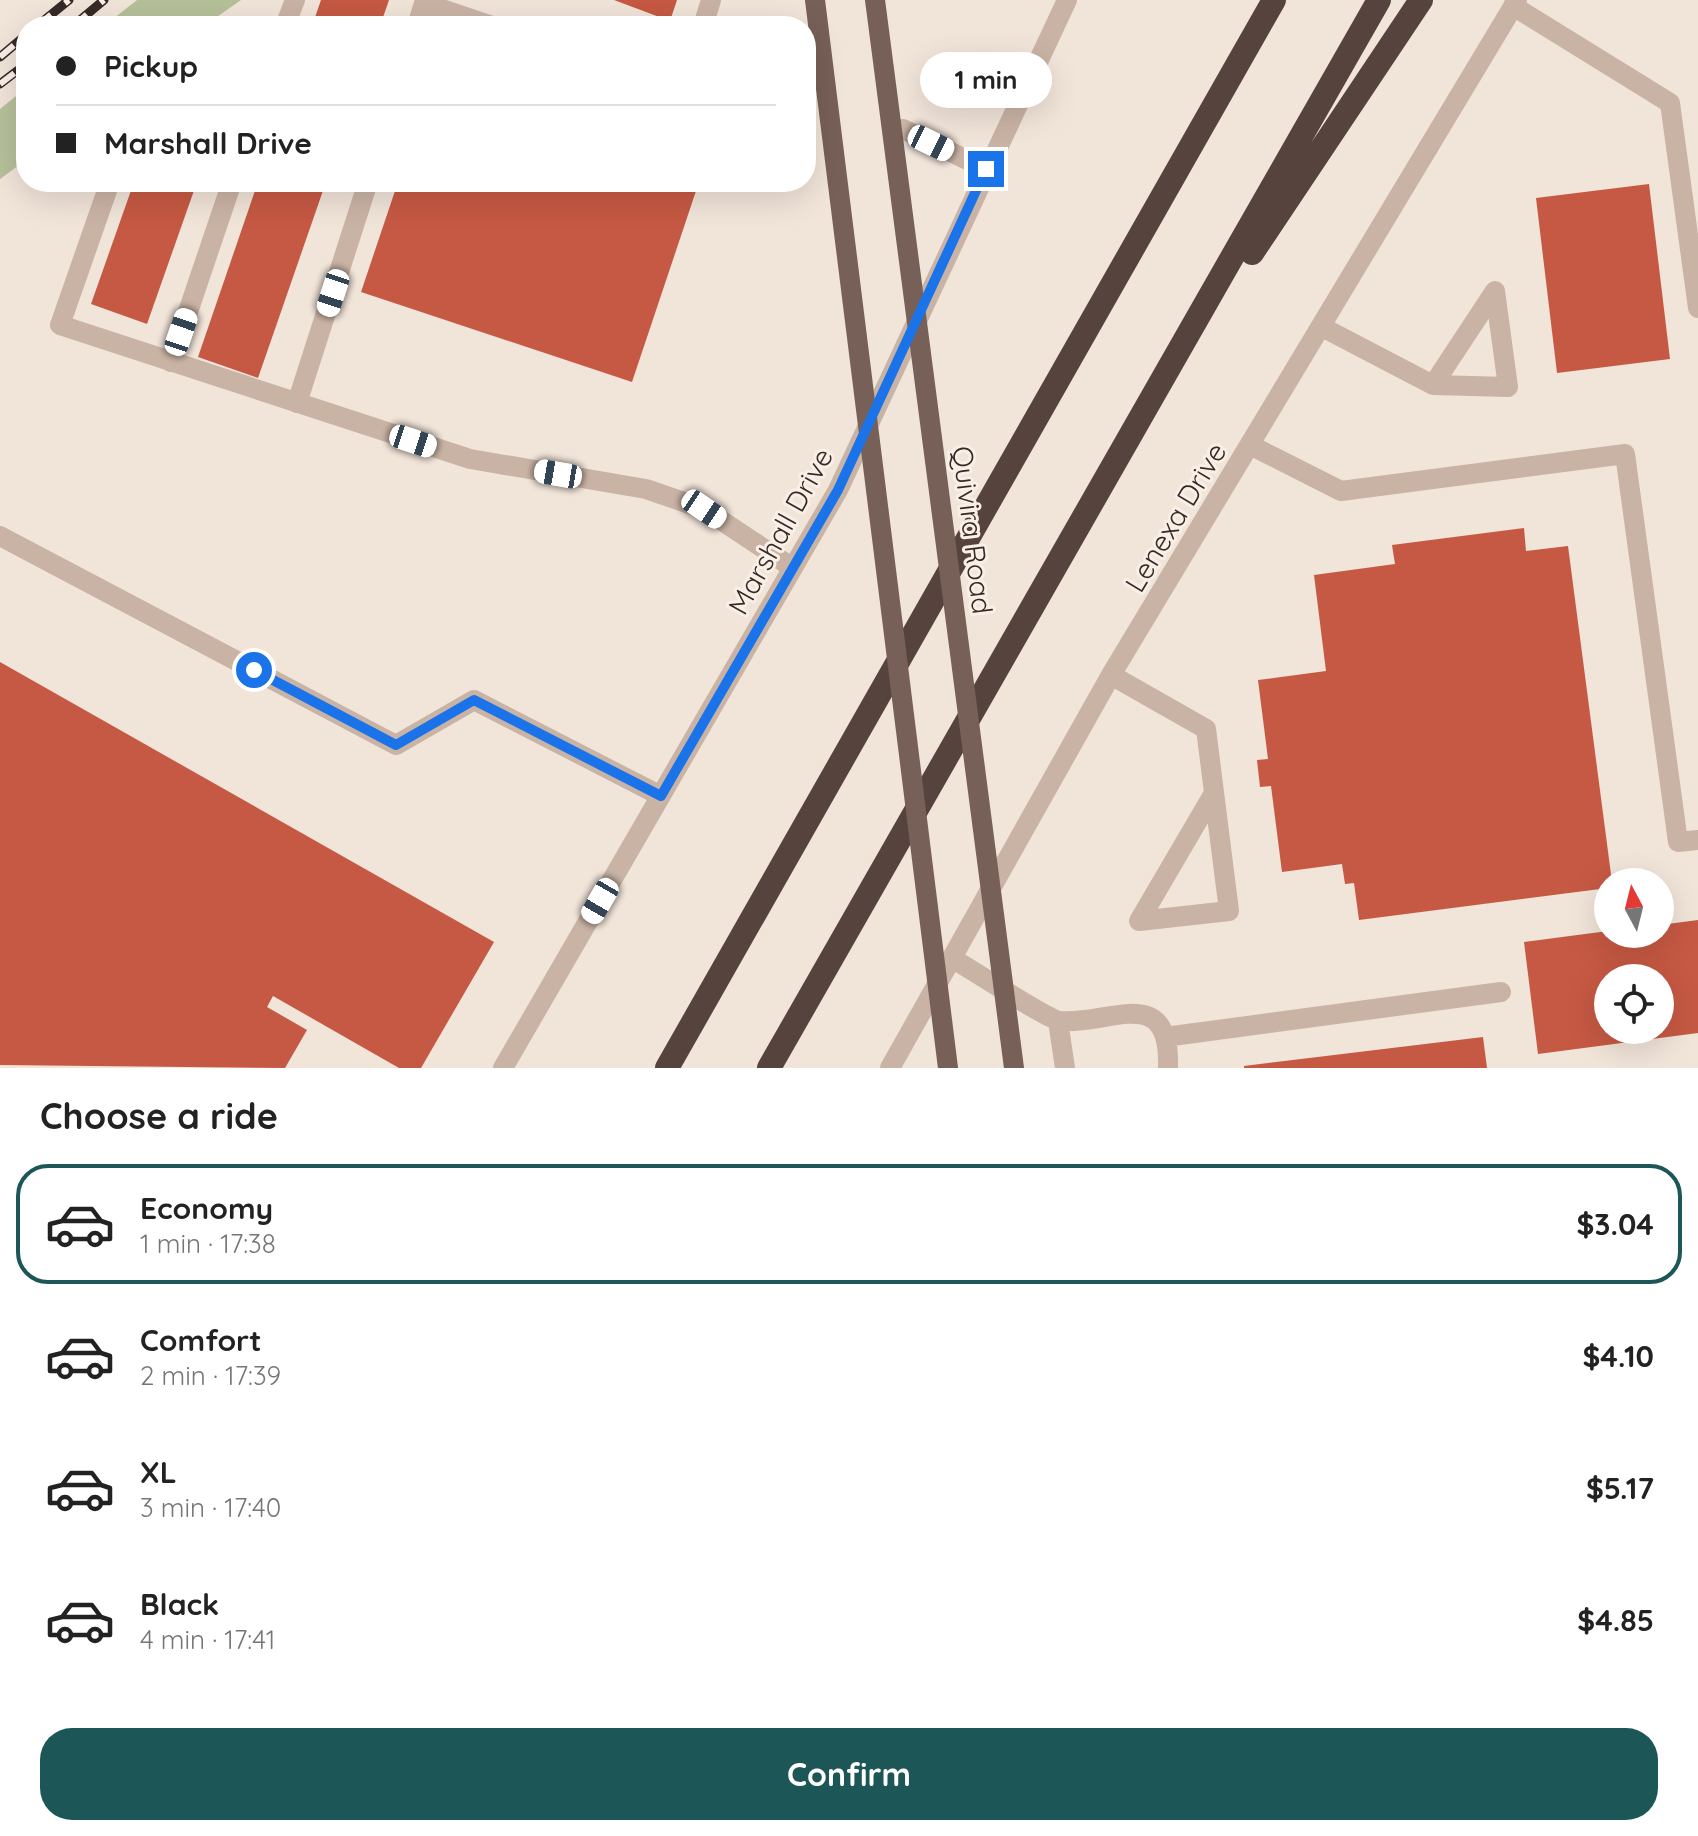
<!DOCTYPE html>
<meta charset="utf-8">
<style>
body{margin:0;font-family:Quicksand,sans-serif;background:#f6f6f6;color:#222;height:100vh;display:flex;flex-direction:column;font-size:30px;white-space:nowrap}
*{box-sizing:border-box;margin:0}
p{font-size:26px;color:#767676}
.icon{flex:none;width:44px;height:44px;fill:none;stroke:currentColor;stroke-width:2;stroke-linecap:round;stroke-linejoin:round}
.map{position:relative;height:1068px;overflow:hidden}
.panel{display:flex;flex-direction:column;background:#fff;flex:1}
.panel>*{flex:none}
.banner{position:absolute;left:16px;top:16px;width:800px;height:176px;border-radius:32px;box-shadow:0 8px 32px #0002;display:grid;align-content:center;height:176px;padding:0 40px;background:#fff}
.needle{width:52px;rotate:353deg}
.tools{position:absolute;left:1594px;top:868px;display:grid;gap:16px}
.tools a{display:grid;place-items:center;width:80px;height:80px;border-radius:50%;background:#fff;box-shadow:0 8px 32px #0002;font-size:40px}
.end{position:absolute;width:36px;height:36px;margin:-18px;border:10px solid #1a73e8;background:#fff;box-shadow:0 0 0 4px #fff}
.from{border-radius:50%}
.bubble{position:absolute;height:56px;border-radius:28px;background:#fff;box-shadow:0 8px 32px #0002;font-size:26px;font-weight:800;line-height:56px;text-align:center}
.car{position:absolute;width:24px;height:48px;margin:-24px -12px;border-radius:10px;box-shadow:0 0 6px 2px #0007;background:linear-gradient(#fff 24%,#345 0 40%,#fff 0 76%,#345 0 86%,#fff 0)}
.banner b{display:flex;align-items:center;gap:28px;height:76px;font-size:30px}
.banner b+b{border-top:2px solid #e0e0e0}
.banner i{width:20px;height:20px;background:#222}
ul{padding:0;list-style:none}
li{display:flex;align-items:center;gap:24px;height:120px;margin:0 16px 12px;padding:0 24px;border:4px solid transparent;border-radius:32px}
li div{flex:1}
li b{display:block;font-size:30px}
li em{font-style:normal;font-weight:800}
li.active{border-color:#1c5656}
li>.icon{width:72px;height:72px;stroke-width:1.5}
h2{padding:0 40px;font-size:36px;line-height:96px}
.primary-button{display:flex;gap:16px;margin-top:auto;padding:16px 40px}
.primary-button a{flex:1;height:92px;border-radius:32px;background:#1c5656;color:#fff;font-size:32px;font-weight:800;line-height:92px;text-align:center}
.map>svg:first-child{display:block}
.green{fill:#b6c099}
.building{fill:#c65943;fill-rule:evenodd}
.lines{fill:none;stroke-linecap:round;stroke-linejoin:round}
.minor{stroke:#c9b3a5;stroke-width:20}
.highway{stroke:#56433e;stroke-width:24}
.rail-casing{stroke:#352a27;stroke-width:9}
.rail{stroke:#f9efe6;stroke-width:6;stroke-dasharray:18;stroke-linecap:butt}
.major-bridge{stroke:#776058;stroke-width:20}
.route{stroke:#1a73e8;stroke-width:10}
.labels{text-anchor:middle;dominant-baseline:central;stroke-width:6;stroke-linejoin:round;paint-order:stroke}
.street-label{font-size:28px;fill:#352a27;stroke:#f9efe6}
</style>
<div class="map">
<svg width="1698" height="1068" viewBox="0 0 1698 1068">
<rect width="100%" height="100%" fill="#f1e4d9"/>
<path class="green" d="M 137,0 L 241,0 L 204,26 L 104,26 Z
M 26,88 L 26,160 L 0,179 L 0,109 Z"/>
<path class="building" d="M 321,0 L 389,0 L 380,26 L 312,26 Z
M 614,0 L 677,0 L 670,21 Z
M 134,182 L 197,182 L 147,324 L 91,304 Z
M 258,182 L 326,182 L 258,378 L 198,357 Z
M 398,182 L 699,182 L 632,382 L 361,292 Z
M 1649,184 L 1670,359 L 1557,373 L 1536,198 Z
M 1524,528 L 1526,551 L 1568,546 L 1612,882 L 1608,882 L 1608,888 L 1359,920 L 1354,883 L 1345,884 L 1342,864 L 1282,872 L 1271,786 L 1260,787 L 1257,760 L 1268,759 L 1258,680 L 1326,671 L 1314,575 L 1395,564 L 1392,545 Z
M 0,662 L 494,942 L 421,1068 L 399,1068 L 273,996 L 267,1007 L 307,1030 L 285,1068 L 0,1065 Z
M 1698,920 L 1698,1033 L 1538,1054 L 1524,942 L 1608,931 L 1660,934 L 1660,925 ZM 1608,978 L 1660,978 L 1660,1030 L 1608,1030 Z
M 1483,1037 L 1487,1068 L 1244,1068 L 1244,1066 Z"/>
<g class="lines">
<path class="minor" d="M 424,3 L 492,26
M 1513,6 L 1670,103 L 1698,308
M 285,26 L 295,0
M 417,26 L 425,0
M 703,26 L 711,0
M 903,129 L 986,169
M 110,182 L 60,325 L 470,459 L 646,489 L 704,509 L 793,568
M 1322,327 L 1433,385 L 1495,291 L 1508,387 L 1433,385
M 171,362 L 232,182
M 297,403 L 368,182
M 1252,446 L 1341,491 L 1625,454 L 1678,842 L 1698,840
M 0,536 L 396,745 L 474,700 L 661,796
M 1111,675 L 1206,729 L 1229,911 L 1139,921 L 1214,793
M 953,959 C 971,969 1047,1019 1060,1021 C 1108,1026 1171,981 1168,1068
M 1058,1021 L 1065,1068
M 1165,1037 L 1501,992
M 503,1068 L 838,490 L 1067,0
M 890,1068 L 1111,675 L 1517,0"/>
<path class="highway" d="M 1252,253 L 1421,0
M 667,1068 L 1274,0
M 769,1068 L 1379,0"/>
<defs>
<path id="rail" d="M 37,26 L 69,0
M 73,26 L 104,0
M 0,57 L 26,35
M 0,84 L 26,64"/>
</defs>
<use href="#rail" class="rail-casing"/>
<use href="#rail" class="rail"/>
<path class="major-bridge" d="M 815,0 L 948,1068
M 875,0 L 1014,1068"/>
</g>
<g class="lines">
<path class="route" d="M 254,670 L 396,745 L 474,700 L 661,796 L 838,490 L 986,169"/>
</g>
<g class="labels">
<g class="street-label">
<text transform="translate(1175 517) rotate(-59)">Lenexa Drive</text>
<text transform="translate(973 530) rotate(83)">Quivira Road</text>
<text transform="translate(780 531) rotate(-61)">Marshall Drive</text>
</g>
</g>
</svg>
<div class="tools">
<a><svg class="needle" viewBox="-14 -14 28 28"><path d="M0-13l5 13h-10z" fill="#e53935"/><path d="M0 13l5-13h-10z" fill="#767676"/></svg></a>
<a><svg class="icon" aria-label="locate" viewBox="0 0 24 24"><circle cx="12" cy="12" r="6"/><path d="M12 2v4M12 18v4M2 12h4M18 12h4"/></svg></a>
</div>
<i class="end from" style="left:254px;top:670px"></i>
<i class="end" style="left:986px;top:169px"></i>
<div class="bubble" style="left:920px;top:52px;width:132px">1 min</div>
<i class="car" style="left:931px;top:143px;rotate:116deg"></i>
<i class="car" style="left:333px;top:293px;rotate:198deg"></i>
<i class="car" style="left:181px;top:332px;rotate:19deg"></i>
<i class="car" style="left:413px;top:441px;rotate:108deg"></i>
<i class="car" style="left:558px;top:474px;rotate:280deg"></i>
<i class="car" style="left:704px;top:509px;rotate:124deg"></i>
<i class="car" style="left:600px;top:901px;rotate:210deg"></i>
<div class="banner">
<b><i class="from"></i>Pickup</b>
<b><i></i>Marshall Drive</b>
</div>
</div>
<section class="panel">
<h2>Choose a ride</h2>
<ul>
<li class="active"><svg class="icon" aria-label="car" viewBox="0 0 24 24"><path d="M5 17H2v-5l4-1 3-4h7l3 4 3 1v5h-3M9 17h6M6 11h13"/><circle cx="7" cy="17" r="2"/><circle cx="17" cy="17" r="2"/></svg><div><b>Economy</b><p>1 min · 17:38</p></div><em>$3.04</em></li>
<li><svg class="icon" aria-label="car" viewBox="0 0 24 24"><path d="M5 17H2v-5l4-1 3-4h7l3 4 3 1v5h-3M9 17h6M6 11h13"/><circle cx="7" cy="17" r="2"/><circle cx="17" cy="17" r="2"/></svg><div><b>Comfort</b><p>2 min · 17:39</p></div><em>$4.10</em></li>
<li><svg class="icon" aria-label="car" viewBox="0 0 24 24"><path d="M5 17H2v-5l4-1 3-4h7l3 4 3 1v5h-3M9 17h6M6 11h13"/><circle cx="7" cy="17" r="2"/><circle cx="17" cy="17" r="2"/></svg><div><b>XL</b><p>3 min · 17:40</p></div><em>$5.17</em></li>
<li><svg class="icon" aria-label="car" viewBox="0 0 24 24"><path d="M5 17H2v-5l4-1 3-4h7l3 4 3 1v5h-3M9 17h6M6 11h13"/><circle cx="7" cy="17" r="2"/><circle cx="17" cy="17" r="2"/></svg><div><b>Black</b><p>4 min · 17:41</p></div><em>$4.85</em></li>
</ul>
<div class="primary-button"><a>Confirm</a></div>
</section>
